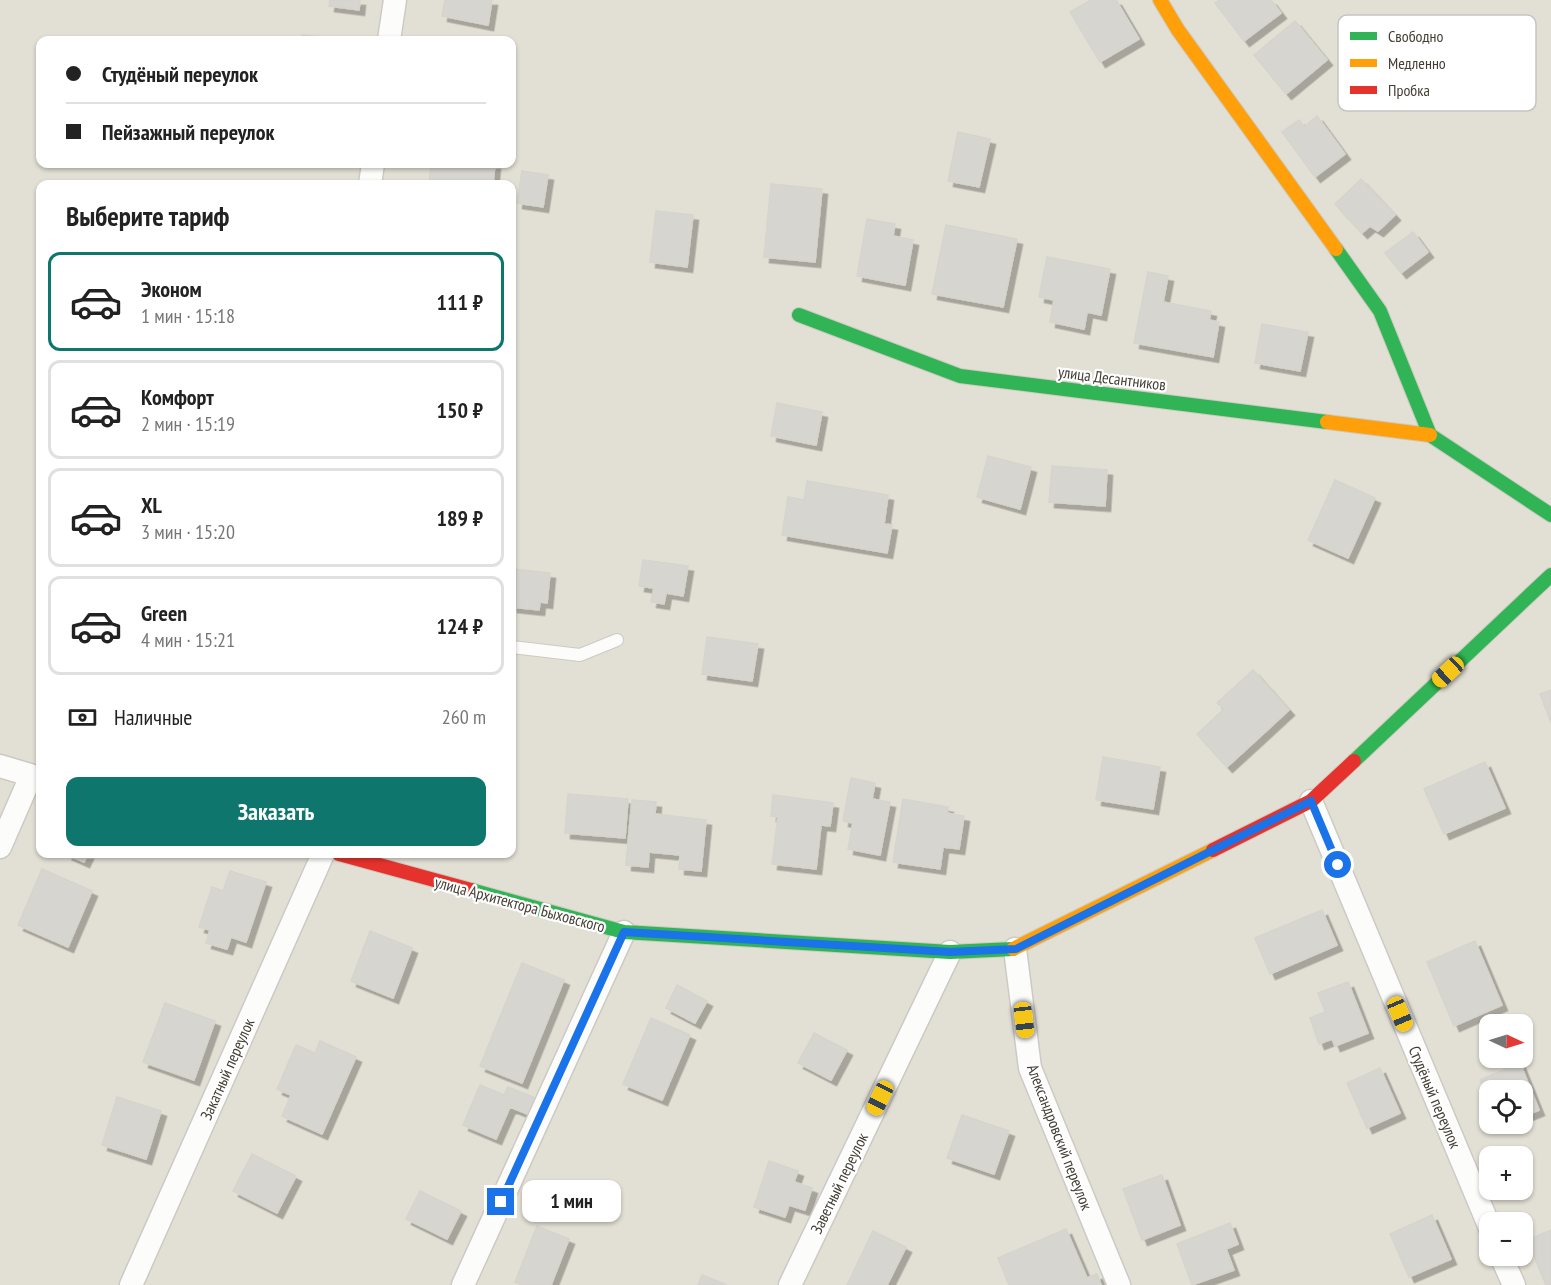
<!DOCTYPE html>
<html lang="ru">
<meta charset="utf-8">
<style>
body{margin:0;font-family:"PT Sans Narrow",sans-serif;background:#f6f6f6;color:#222;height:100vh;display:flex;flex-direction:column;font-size:22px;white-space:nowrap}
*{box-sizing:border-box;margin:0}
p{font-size:20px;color:#767676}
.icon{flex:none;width:33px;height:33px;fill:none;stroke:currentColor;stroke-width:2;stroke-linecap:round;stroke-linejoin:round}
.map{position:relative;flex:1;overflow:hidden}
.sheet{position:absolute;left:36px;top:180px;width:480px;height:678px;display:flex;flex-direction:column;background:#fff;border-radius:12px;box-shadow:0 2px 4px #0004}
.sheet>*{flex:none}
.banner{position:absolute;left:36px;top:36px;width:480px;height:132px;border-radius:12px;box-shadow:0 2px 4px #0004;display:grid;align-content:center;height:132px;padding:0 30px;background:#fff}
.needle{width:39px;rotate:94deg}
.controls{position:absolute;left:1479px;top:1014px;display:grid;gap:12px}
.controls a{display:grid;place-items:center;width:54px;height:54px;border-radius:12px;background:#fff;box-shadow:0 2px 4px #0004;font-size:30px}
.end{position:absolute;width:27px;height:27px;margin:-14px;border:8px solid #1a73e8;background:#fff;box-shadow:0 0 0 3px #fff}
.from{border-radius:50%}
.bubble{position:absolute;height:42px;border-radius:12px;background:#fff;box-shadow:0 2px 4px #0004;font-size:20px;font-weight:700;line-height:42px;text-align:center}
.car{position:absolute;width:18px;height:36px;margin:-18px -9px;border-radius:8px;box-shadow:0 0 4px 2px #0007;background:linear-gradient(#f5c518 24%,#345 0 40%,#f5c518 0 76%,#345 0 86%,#f5c518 0)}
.banner b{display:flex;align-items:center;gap:21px;height:57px;font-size:22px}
.banner b+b{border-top:2px solid #e0e0e0}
.banner i{width:15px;height:15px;background:#222}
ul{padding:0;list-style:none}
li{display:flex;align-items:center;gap:18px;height:99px;margin:0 12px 9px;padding:0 18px;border:3px solid #e0e0e0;border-radius:12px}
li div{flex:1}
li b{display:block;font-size:22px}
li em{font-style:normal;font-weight:700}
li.on{border-color:#0f766e}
li>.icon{width:54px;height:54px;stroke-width:1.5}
h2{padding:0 30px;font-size:27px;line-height:72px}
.pay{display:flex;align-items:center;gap:15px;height:66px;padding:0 30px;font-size:22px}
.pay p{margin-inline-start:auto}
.primary-button{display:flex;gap:12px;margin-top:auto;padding:12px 30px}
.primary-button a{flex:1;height:69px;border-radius:12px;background:#0f766e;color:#fff;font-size:24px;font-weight:700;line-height:69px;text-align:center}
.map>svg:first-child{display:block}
.residential{fill:#e2dfd4;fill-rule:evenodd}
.building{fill:#d7d5d0;stroke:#d6d4cd;stroke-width:1.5;filter:url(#shadow)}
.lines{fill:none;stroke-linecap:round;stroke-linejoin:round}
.lane-casing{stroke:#cccac5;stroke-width:14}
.street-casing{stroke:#cccac5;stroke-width:25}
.fast-casing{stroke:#cdcabe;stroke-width:16}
.slow-casing{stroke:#cdcabe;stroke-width:16}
.jam-casing{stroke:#cdcabe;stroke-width:16}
.lane{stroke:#fcfcfb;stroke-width:12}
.street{stroke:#fcfcfb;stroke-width:22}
.fast{stroke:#30b455;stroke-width:14}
.slow{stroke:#ff9f0a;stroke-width:14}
.jam{stroke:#e5322d;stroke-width:14}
.route{stroke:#1a73e8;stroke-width:8}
.labels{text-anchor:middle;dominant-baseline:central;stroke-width:4.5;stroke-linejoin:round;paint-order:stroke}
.street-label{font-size:16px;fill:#433e34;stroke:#fff}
.key{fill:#fff;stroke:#c7c5c2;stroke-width:1.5}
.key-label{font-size:16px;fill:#433e34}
</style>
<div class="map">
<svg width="1551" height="1285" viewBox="0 0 1551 1285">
<defs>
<filter id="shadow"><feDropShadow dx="5.5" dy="5.5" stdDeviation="0" flood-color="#0004"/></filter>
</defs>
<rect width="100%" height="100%" fill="#eeede7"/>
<path class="residential" d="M 0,0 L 1551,0 L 1551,1285 L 0,1285 ZM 40,40 L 512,40 L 512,164 L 40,164 ZM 40,184 L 512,184 L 512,854 L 40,854 ZM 1490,1024 L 1522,1024 L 1522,1058 L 1490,1058 ZM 1490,1090 L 1522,1090 L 1522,1124 L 1490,1124 ZM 1490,1156 L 1522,1156 L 1522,1190 L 1490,1190 ZM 1490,1222 L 1522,1222 L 1522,1256 L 1490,1256 Z"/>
<path class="building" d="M 330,0 L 360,0 L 359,10 L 329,6 Z
M 445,0 L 492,0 L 488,25 L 442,16 Z
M 1091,0 L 1116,0 L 1139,39 L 1100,62 L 1070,12 Z
M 1220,0 L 1271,0 L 1281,13 L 1244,41 L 1215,3 Z
M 1295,21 L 1327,60 L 1286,94 L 1254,55 Z
M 302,35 L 356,40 L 301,40 Z
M 1317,116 L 1345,154 L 1315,177 L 1282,132 L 1299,120 L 1304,127 Z
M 958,132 L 990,139 L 979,187 L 948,181 Z
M 431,164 L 495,164 L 493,184 L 429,184 Z
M 522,171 L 548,175 L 543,207 L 517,203 Z
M 1361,179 L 1395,215 L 1378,231 L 1370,226 L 1362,233 L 1335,204 Z
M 771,184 L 822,189 L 815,262 L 764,257 Z
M 656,211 L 693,215 L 687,267 L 650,262 Z
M 867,219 L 895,224 L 893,236 L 913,240 L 905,285 L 857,276 Z
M 946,225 L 1017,239 L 1003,307 L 932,294 Z
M 1413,232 L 1428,252 L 1401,273 L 1385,253 Z
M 1047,257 L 1110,269 L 1101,315 L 1087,312 L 1084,329 L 1050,322 L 1054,300 L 1039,297 Z
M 1148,272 L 1168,276 L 1163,302 L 1211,311 L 1209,320 L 1219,322 L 1213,357 L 1134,343 Z
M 1262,324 L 1308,332 L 1300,371 L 1255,363 Z
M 777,403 L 822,412 L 816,445 L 771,436 Z
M 988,456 L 1031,467 L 1020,509 L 977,497 Z
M 1052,466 L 1107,470 L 1105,506 L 1049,502 Z
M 1335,480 L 1375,498 L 1348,558 L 1308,540 Z
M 807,481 L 888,495 L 884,524 L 892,525 L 887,553 L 782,535 L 788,497 L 804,500 Z
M 643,560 L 688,566 L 683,596 L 666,593 L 664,604 L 651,602 L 654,588 L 639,586 Z
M 512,569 L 550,573 L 547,603 L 540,602 L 539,610 L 512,607 Z
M 707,637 L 758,644 L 752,681 L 702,674 Z
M 1253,670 L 1289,710 L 1227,767 L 1197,734 L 1224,709 L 1217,703 Z
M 1551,690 L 1551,723 L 1540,694 Z
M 1103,757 L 1160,767 L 1153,809 L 1096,800 Z
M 1485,762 L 1505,808 L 1444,834 L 1424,789 Z
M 851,778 L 875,783 L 872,799 L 890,802 L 880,855 L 848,849 L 853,823 L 843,821 Z
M 568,794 L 628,799 L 625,838 L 565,833 Z
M 773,795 L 833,803 L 830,826 L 821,825 L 816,869 L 772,864 L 778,817 L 771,816 Z
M 903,799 L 948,807 L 947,813 L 964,816 L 959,849 L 943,847 L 940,869 L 893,862 Z
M 632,800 L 656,802 L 655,814 L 706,820 L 701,871 L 679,869 L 680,855 L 649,852 L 648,867 L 626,865 Z
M 66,854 L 88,854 L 84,862 Z
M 42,869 L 92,891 L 68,947 L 18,925 Z
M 230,871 L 266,882 L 246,942 L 231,937 L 227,949 L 206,943 L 210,930 L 199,927 L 212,887 L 223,891 Z
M 1322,910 L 1337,945 L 1270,974 L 1255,938 Z
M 370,931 L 412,948 L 393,998 L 351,981 Z
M 1475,941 L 1502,1005 L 1454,1026 L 1427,962 Z
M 522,963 L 564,980 L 522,1083 L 480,1066 Z
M 1348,982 L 1368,1033 L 1335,1046 L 1332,1039 L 1319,1044 L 1310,1018 L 1325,1012 L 1318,993 Z
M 677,985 L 707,1001 L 695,1023 L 666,1008 Z
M 165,1003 L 215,1021 L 194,1080 L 143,1062 Z
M 651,1018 L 690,1035 L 662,1100 L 623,1084 Z
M 814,1033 L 847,1050 L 831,1080 L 798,1063 Z
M 320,1041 L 356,1057 L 322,1134 L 282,1116 L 291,1095 L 277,1089 L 296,1045 L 315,1053 Z
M 1520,1063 L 1539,1110 L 1522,1117 L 1522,1090 L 1490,1090 L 1490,1103 L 1480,1080 Z
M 1380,1068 L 1400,1113 L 1367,1128 L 1347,1083 Z
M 480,1085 L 504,1095 L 508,1087 L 538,1099 L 530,1115 L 510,1107 L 496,1139 L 463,1125 Z
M 117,1097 L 161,1111 L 146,1159 L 102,1145 Z
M 962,1115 L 1009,1131 L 994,1174 L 947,1158 Z
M 252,1154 L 296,1176 L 277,1213 L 233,1191 Z
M 769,1161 L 798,1171 L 794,1182 L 812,1188 L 805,1210 L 789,1205 L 785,1217 L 754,1207 Z
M 1162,1175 L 1180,1225 L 1142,1240 L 1123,1189 Z
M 420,1191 L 461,1211 L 447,1239 L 406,1219 Z
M 1432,1215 L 1451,1259 L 1409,1277 L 1390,1234 Z
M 1230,1223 L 1238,1244 L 1226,1249 L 1234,1270 L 1192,1285 L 1177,1244 Z
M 537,1226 L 569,1239 L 551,1285 L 522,1285 L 515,1282 Z
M 1066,1229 L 1087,1278 L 1097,1274 L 1101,1285 L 1009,1285 L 998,1258 Z
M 1551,1230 L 1551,1285 L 1546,1285 L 1527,1240 Z
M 873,1231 L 906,1247 L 887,1285 L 847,1285 Z
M 702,1275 L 727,1285 L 698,1285 Z"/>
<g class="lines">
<defs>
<path id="lane" d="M 512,647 L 580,655 L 617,640"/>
<path id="street" d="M 389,40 L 395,0
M 370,184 L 373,164
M 0,766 L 40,778
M 1311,801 L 1490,1228
M 0,847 L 31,776
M 1015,949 L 1030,1068 L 1119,1285
M 1501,1256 L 1514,1285
M 131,1285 L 323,854
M 463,1285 L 624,932
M 790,1285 L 950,952"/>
<path id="fast" d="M 1336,249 L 1380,311 L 1430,435 L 1551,515
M 799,315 L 960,376 L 1327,422
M 1354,761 L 1551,575
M 471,890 L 624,932 L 950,952 L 1013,949"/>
<path id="slow" d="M 1160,0 L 1178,30 L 1336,249
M 1327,422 L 1430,435
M 1013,949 L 1213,850"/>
<path id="jam" d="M 1213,850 L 1311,801 L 1354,761
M 339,854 L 471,890"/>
</defs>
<use href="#lane" class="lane-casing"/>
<use href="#street" class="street-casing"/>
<use href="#fast" class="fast-casing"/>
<use href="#slow" class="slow-casing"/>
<use href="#jam" class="jam-casing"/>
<use href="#lane" class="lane"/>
<use href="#street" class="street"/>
<use href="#fast" class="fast"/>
<use href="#slow" class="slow"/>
<use href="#jam" class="jam"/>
</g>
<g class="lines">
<path class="route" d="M 501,1202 L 624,932 L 950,952 L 1016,949 L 1311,801 L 1338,865"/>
</g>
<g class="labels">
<g class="street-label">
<text transform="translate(1112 378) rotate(7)">улица Десантников</text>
<text transform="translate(520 904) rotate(15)">улица Архитектора Быховского</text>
<text transform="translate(227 1069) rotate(-66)">Закатный переулок</text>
<text transform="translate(1435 1097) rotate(67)">Студёный переулок</text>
<text transform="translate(1060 1137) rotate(69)">Александровский переулок</text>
<text transform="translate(839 1183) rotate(-64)">Заветный переулок</text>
</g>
</g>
<rect x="1338" y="15" width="198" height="96" rx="9" class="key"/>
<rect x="1350" y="32" width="27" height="8" fill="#30b455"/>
<rect x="1350" y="59" width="27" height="8" fill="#ff9f0a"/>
<rect x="1350" y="86" width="27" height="8" fill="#e5322d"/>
<g class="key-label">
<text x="1388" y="42">Свободно</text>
<text x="1388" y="69">Медленно</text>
<text x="1388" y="96">Пробка</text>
</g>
</svg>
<div class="controls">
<a><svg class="needle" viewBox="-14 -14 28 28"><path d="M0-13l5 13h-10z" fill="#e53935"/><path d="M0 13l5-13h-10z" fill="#767676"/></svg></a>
<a><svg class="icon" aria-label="locate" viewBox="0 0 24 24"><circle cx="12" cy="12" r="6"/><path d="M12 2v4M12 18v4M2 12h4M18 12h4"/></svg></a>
<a>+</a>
<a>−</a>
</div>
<i class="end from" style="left:1338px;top:865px"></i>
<i class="end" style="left:501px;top:1202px"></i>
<div class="bubble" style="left:522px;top:1180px;width:99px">1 мин</div>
<i class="car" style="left:1448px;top:672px;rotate:227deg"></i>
<i class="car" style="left:1400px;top:1014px;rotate:157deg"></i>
<i class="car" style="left:1024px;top:1020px;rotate:173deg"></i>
<i class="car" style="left:880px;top:1098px;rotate:206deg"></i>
<div class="banner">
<b><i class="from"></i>Студёный переулок</b>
<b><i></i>Пейзажный переулок</b>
</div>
<section class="sheet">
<h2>Выберите тариф</h2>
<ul>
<li class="on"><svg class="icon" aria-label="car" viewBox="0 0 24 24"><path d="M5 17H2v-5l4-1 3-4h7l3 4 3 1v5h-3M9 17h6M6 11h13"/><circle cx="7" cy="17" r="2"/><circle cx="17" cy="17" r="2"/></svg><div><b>Эконом</b><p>1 мин · 15:18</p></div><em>111 ₽</em></li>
<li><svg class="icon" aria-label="car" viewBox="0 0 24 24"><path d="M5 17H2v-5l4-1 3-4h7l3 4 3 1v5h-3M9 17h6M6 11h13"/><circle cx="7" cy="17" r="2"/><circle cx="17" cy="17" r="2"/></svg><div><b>Комфорт</b><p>2 мин · 15:19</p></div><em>150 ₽</em></li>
<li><svg class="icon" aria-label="car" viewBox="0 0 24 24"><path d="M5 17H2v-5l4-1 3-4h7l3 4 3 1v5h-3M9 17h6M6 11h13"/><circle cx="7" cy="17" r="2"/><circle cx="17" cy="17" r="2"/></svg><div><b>XL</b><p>3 мин · 15:20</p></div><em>189 ₽</em></li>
<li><svg class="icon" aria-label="car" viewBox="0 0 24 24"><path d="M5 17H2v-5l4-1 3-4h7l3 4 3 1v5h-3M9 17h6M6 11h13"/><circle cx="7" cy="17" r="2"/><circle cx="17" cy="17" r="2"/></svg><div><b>Green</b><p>4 мин · 15:21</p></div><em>124 ₽</em></li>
</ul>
<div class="pay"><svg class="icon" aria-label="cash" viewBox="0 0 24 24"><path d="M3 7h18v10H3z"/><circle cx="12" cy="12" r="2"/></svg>Наличные<p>260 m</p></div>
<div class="primary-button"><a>Заказать</a></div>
</section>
</div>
